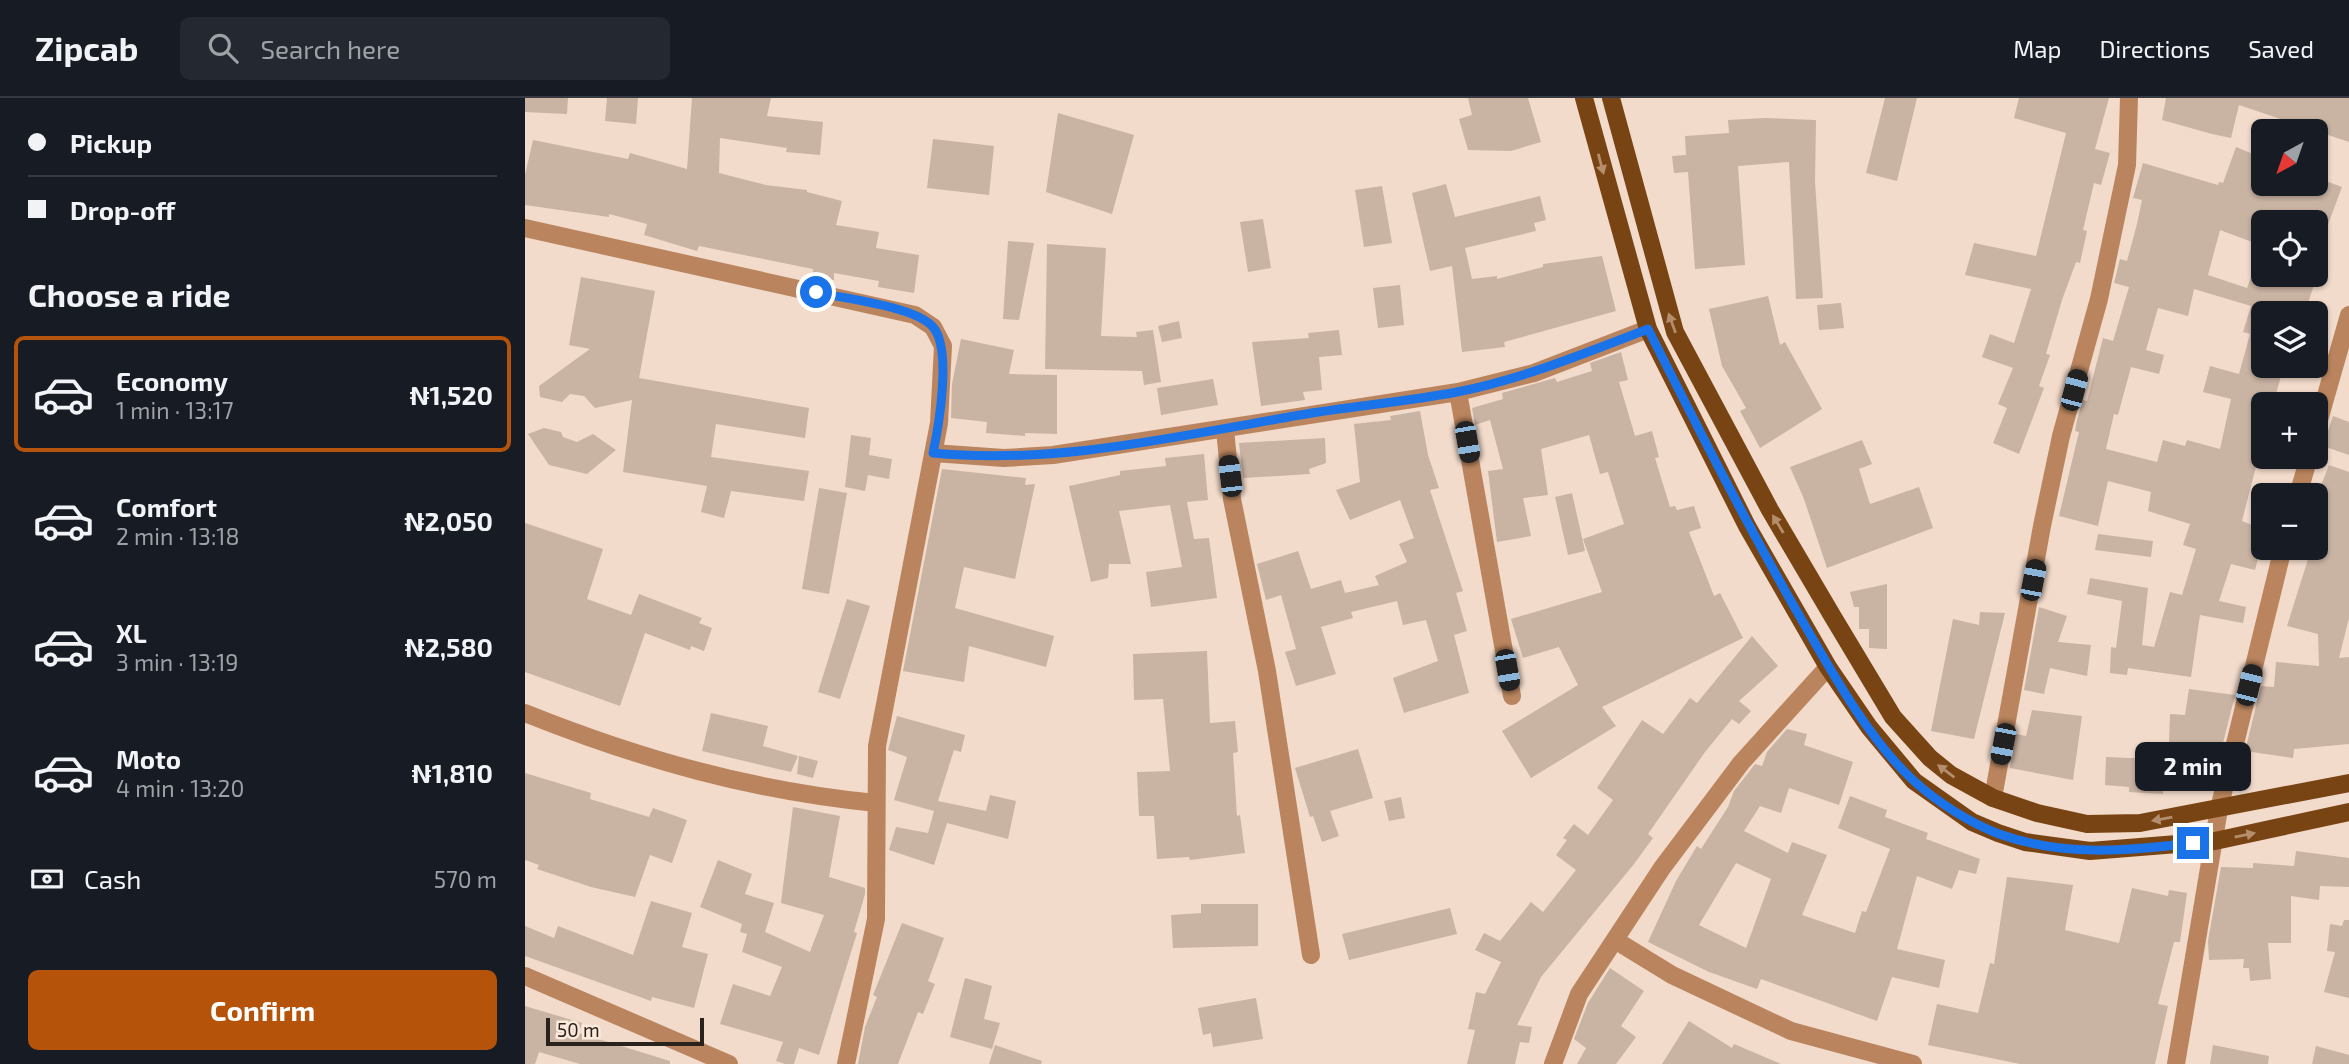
<!DOCTYPE html>
<meta charset="utf-8">
<style>
body{margin:0;font-family:"Exo 2",sans-serif;background:#242831;color:#f1f3f6;height:100vh;display:flex;flex-direction:column;font-size:26px;white-space:nowrap}
*{box-sizing:border-box;margin:0}
p{font-size:23px;color:#9ea1a6}
.icon{flex:none;width:38px;height:38px;fill:none;stroke:currentColor;stroke-width:2;stroke-linecap:round;stroke-linejoin:round}
.map{position:relative;flex:1;overflow:hidden}
.sheet{display:flex;flex-direction:column;background:#171b24;width:525px}
.sheet>*{flex:none}
.top-card{display:grid;align-content:center;height:154px;padding:0 28px;background:#171b24}
.needle{width:46px;rotate:220deg}
.tools{position:absolute;left:1726px;top:21px;display:grid;gap:14px}
.tools a{display:grid;place-items:center;width:77px;height:77px;border-radius:10px;background:#171b24;box-shadow:0 2px 5px #0004;font-size:35px}
.scale{position:absolute;left:21px;bottom:18px;width:158px;box-sizing:border-box;padding-left:7px;border:4px solid #2a221c;border-top:0;font-size:19px;line-height:24px;white-space:nowrap;color:#2a221c;-webkit-text-stroke:5px #fce9dc;paint-order:stroke}
.end{position:absolute;width:32px;height:32px;margin:-16px;border:9px solid #1a73e8;background:#fff;box-shadow:0 0 0 4px #fff}
.from{border-radius:50%}
.bubble{position:absolute;height:49px;border-radius:10px;background:#171b24;box-shadow:0 2px 5px #0004;font-size:23px;font-weight:700;line-height:49px;text-align:center}
.car{position:absolute;width:21px;height:42px;margin:-21px -10px;border-radius:9px;box-shadow:0 0 5px 2px #0007;background:linear-gradient(#222 24%,#8ab4d8 0 40%,#222 0 76%,#8ab4d8 0 86%,#222 0)}
.top-card b{display:flex;align-items:center;gap:24px;height:66px;font-size:26px}
.top-card b+b{border-top:2px solid #363941}
.top-card i{width:18px;height:18px;background:#f1f3f6}
ul{padding:0;list-style:none}
li{display:flex;align-items:center;gap:21px;height:116px;margin:0 14px 10px;padding:0 14px;border:4px solid transparent;border-radius:10px}
li div{flex:1}
li b{display:block;font-size:26px}
li em{font-style:normal;font-weight:700}
li.selected{border-color:#b45309}
li>.icon{width:63px;height:63px;stroke-width:1.5}
h2{padding:0 28px;font-size:32px;line-height:84px}
.pay{display:flex;align-items:center;gap:18px;height:77px;padding:0 28px;font-size:26px}
.pay p{margin-inline-start:auto}
.action{display:flex;gap:14px;margin-top:auto;padding:14px 28px}
.action a{flex:1;height:80px;border-radius:10px;background:#b45309;color:#fff;font-size:28px;font-weight:700;line-height:80px;text-align:center}
header{display:flex;align-items:center;gap:42px;box-sizing:border-box;height:98px;padding:0 35px;background:#171b24;border-bottom:2px solid #363941}
header strong{font-size:33px}
nav{display:flex;gap:38px;margin-inline-start:auto;font-size:24px}
.search{width:490px;height:63px;background:#242831;display:flex;align-items:center;gap:18px;box-sizing:border-box;padding:0 24px;border-radius:10px;color:#9ea1a6;font-size:26px}
main{display:flex;flex:1;min-height:0}
.map>svg:first-child{display:block}
.building{fill:#c9b3a3;fill-rule:evenodd}
.lines{fill:none;stroke-linecap:round;stroke-linejoin:round}
.minor{stroke:#ba855e;stroke-width:18}
.major{stroke:#794413;stroke-width:18}
.oneway{fill:#b48e6d}
.route{stroke:#1a73e8;stroke-width:9}
</style>
<header>
<strong>Zipcab</strong>
<div class="search"><svg class="icon" aria-label="search" viewBox="0 0 24 24"><circle cx="10" cy="10" r="6"/><path d="M15 15l6 6"/></svg>Search here</div>
<nav><a>Map</a><a>Directions</a><a>Saved</a></nav>
</header>
<main>
<section class="sheet">
<div class="top-card">
<b><i class="from"></i>Pickup</b>
<b><i></i>Drop-off</b>
</div>
<h2>Choose a ride</h2>
<ul>
<li class="selected"><svg class="icon" aria-label="car" viewBox="0 0 24 24"><path d="M5 17H2v-5l4-1 3-4h7l3 4 3 1v5h-3M9 17h6M6 11h13"/><circle cx="7" cy="17" r="2"/><circle cx="17" cy="17" r="2"/></svg><div><b>Economy</b><p>1 min · 13:17</p></div><em>₦1,520</em></li>
<li><svg class="icon" aria-label="car" viewBox="0 0 24 24"><path d="M5 17H2v-5l4-1 3-4h7l3 4 3 1v5h-3M9 17h6M6 11h13"/><circle cx="7" cy="17" r="2"/><circle cx="17" cy="17" r="2"/></svg><div><b>Comfort</b><p>2 min · 13:18</p></div><em>₦2,050</em></li>
<li><svg class="icon" aria-label="car" viewBox="0 0 24 24"><path d="M5 17H2v-5l4-1 3-4h7l3 4 3 1v5h-3M9 17h6M6 11h13"/><circle cx="7" cy="17" r="2"/><circle cx="17" cy="17" r="2"/></svg><div><b>XL</b><p>3 min · 13:19</p></div><em>₦2,580</em></li>
<li><svg class="icon" aria-label="car" viewBox="0 0 24 24"><path d="M5 17H2v-5l4-1 3-4h7l3 4 3 1v5h-3M9 17h6M6 11h13"/><circle cx="7" cy="17" r="2"/><circle cx="17" cy="17" r="2"/></svg><div><b>Moto</b><p>4 min · 13:20</p></div><em>₦1,810</em></li>
</ul>
<div class="pay"><svg class="icon" aria-label="cash" viewBox="0 0 24 24"><path d="M3 7h18v10H3z"/><circle cx="12" cy="12" r="2"/></svg>Cash<p>570 m</p></div>
<div class="action"><a>Confirm</a></div>
</section>
<div class="map">
<svg width="1824" height="966" viewBox="0 0 1824 966">
<rect width="100%" height="100%" fill="#f2dbcb"/>
<path class="building" d="M 0,0 L 43,0 L 42,16 L 0,14 Z
M 82,0 L 113,0 L 111,26 L 80,23 Z
M 167,0 L 246,0 L 242,18 L 298,24 L 295,57 L 261,54 L 262,50 L 195,40 L 194,75 L 241,87 L 282,92 L 282,94 L 317,103 L 311,127 L 354,134 L 351,150 L 394,157 L 389,195 L 353,189 L 354,183 L 309,175 L 309,182 L 287,181 L 288,171 L 174,148 L 172,153 L 119,137 L 122,126 L 84,116 L 84,119 L 0,107 L 0,77 L 8,42 L 103,61 L 105,55 L 162,71 Z
M 943,0 L 1003,0 L 1016,44 L 986,53 L 943,52 L 934,21 L 947,17 Z
M 1360,0 L 1392,0 L 1372,83 L 1341,75 Z
M 1494,0 L 1584,0 L 1570,51 L 1585,55 L 1576,87 L 1569,85 L 1558,132 L 1562,133 L 1555,165 L 1551,164 L 1537,202 L 1521,256 L 1525,257 L 1514,288 L 1519,290 L 1494,356 L 1468,345 L 1482,310 L 1473,306 L 1488,270 L 1457,259 L 1465,236 L 1489,245 L 1506,191 L 1440,177 L 1449,145 L 1511,158 L 1541,35 L 1489,20 Z
M 1641,0 L 1824,0 L 1824,44 L 1714,7 L 1706,40 L 1687,36 L 1637,22 Z
M 533,15 L 609,37 L 587,116 L 521,94 Z
M 1240,20 L 1291,22 L 1290,84 L 1298,200 L 1271,201 L 1264,64 L 1213,68 L 1220,167 L 1170,171 L 1163,74 L 1149,75 L 1147,58 L 1161,57 L 1160,38 L 1204,35 L 1203,22 Z
M 408,41 L 469,48 L 464,97 L 402,90 Z
M 1711,49 L 1738,60 L 1738,86 L 1790,86 L 1790,79 L 1817,89 L 1792,156 L 1790,124 L 1738,124 L 1738,148 L 1695,132 L 1683,177 L 1722,190 L 1727,177 L 1792,177 L 1780,215 L 1738,215 L 1738,268 L 1759,268 L 1748,306 L 1738,306 L 1738,353 L 1735,353 L 1717,423 L 1738,431 L 1738,443 L 1730,472 L 1706,466 L 1694,503 L 1721,509 L 1718,525 L 1675,517 L 1666,579 L 1603,570 L 1602,577 L 1585,575 L 1586,549 L 1591,550 L 1597,503 L 1562,496 L 1565,480 L 1623,490 L 1617,547 L 1629,549 L 1645,494 L 1657,497 L 1671,451 L 1658,447 L 1665,426 L 1623,413 L 1626,394 L 1583,383 L 1573,428 L 1534,418 L 1554,334 L 1550,333 L 1552,322 L 1558,302 L 1562,303 L 1578,240 L 1588,243 L 1604,189 L 1589,185 L 1595,161 L 1602,163 L 1612,126 L 1617,102 L 1608,100 L 1618,65 L 1693,87 L 1694,84 L 1698,85 ZM 1669,191 L 1726,208 L 1718,234 L 1725,236 L 1714,276 L 1685,268 L 1678,294 L 1706,301 L 1695,351 L 1662,342 L 1660,348 L 1638,342 L 1632,364 L 1581,351 L 1589,316 L 1593,317 L 1606,269 L 1634,276 L 1639,257 L 1621,252 L 1633,210 L 1663,218 Z
M 921,86 L 930,119 L 1015,98 L 1021,122 L 1009,125 L 1011,133 L 940,150 L 947,181 L 972,178 L 972,181 L 1018,169 L 1018,166 L 1077,158 L 1091,213 L 979,244 L 980,249 L 937,254 L 927,168 L 905,173 L 887,95 Z
M 857,88 L 867,145 L 839,149 L 830,92 Z
M 738,121 L 746,170 L 723,174 L 715,124 Z
M 483,143 L 509,145 L 494,222 L 478,221 Z
M 522,146 L 581,150 L 576,238 L 612,239 L 611,234 L 628,232 L 636,284 L 619,287 L 617,273 L 520,271 Z
M 56,179 L 130,193 L 114,280 L 284,310 L 280,340 L 191,326 L 186,359 L 284,373 L 279,403 L 206,393 L 199,420 L 176,414 L 182,388 L 98,374 L 107,302 L 70,310 L 59,298 L 45,296 L 37,304 L 15,299 L 14,288 L 65,251 L 44,247 Z
M 875,187 L 879,227 L 853,230 L 848,190 Z
M 1243,198 L 1255,247 L 1260,244 L 1297,311 L 1235,350 L 1215,313 L 1221,310 L 1197,268 L 1184,211 Z
M 1316,205 L 1319,230 L 1294,232 L 1292,207 Z
M 654,223 L 657,240 L 637,244 L 633,228 Z
M 814,232 L 817,257 L 794,259 L 797,292 L 778,294 L 780,302 L 736,308 L 727,244 L 784,240 L 783,235 Z
M 436,241 L 489,252 L 484,276 L 532,277 L 532,336 L 500,335 L 500,338 L 461,335 L 462,324 L 426,320 L 427,286 Z
M 1096,254 L 1103,282 L 1094,284 L 1110,338 L 1127,333 L 1134,359 L 1130,360 L 1145,409 L 1150,408 L 1152,412 L 1169,408 L 1176,430 L 1164,434 L 1189,498 L 1195,495 L 1218,540 L 1077,609 L 1091,628 L 1006,680 L 977,633 L 1053,587 L 1034,549 L 998,560 L 986,521 L 1077,494 L 1058,441 L 1099,426 L 1083,374 L 1075,376 L 1064,337 L 1016,351 L 1023,397 L 998,400 L 1006,438 L 972,444 L 963,373 L 978,371 L 965,322 L 950,327 L 947,310 L 978,301 L 977,295 L 1030,280 L 1032,284 L 1067,273 L 1065,265 Z
M 688,281 L 693,307 L 636,317 L 632,290 Z
M 895,313 L 903,357 L 914,390 L 905,392 L 938,493 L 931,495 L 942,533 L 929,537 L 944,595 L 879,615 L 868,580 L 913,563 L 901,522 L 878,527 L 872,503 L 826,514 L 828,520 L 796,529 L 811,576 L 771,588 L 760,554 L 771,551 L 756,497 L 741,502 L 732,466 L 773,453 L 786,491 L 816,482 L 820,495 L 854,487 L 850,478 L 882,464 L 874,446 L 889,440 L 875,402 L 825,422 L 811,392 L 835,384 L 829,326 L 866,322 L 865,318 Z
M 1808,318 L 1824,324 L 1824,357 L 1798,348 Z
M 19,330 L 36,334 L 38,339 L 52,344 L 68,336 L 91,352 L 62,376 L 24,367 L 3,336 Z
M 326,337 L 346,340 L 344,357 L 367,361 L 364,381 L 343,377 L 340,393 L 320,389 Z
M 800,340 L 801,365 L 784,371 L 785,376 L 718,380 L 714,345 Z
M 1337,342 L 1347,366 L 1334,371 L 1345,406 L 1394,389 L 1408,430 L 1302,470 L 1279,401 L 1265,369 Z
M 679,356 L 683,402 L 662,404 L 669,441 L 684,440 L 692,500 L 626,509 L 621,474 L 657,469 L 645,407 L 594,413 L 606,466 L 584,466 L 583,480 L 566,484 L 544,388 L 595,377 L 595,373 L 641,368 L 640,360 Z
M 1804,367 L 1824,374 L 1824,520 L 1814,560 L 1824,559 L 1824,646 L 1769,651 L 1768,660 L 1720,653 L 1736,588 L 1749,589 L 1751,564 L 1794,568 L 1793,536 L 1762,528 L 1784,458 L 1790,459 L 1790,403 Z
M 417,371 L 501,380 L 500,387 L 510,386 L 490,481 L 439,469 L 430,510 L 529,538 L 521,569 L 444,548 L 439,584 L 378,573 Z
M 294,390 L 322,395 L 304,496 L 277,491 Z
M 1047,395 L 1060,453 L 1043,457 L 1030,399 Z
M 0,425 L 78,451 L 62,501 L 106,517 L 114,496 L 177,520 L 174,525 L 187,530 L 179,553 L 166,548 L 165,552 L 120,535 L 95,608 L 0,574 Z
M 1573,436 L 1628,443 L 1626,459 L 1570,452 Z
M 1362,486 L 1362,551 L 1344,550 L 1344,531 L 1334,531 L 1334,509 L 1329,509 L 1325,494 Z
M 322,501 L 345,508 L 315,601 L 293,594 Z
M 1514,509 L 1542,518 L 1533,544 L 1566,547 L 1562,578 L 1525,570 L 1519,596 L 1499,592 Z
M 1455,514 L 1480,515 L 1449,641 L 1406,633 L 1428,521 L 1454,527 Z
M 1227,538 L 1253,568 L 1214,603 L 1226,613 L 1214,626 L 1207,621 L 1180,654 L 1123,736 L 1128,740 L 1109,766 L 1016,879 L 992,927 L 1007,929 L 1004,945 L 995,944 L 990,966 L 942,966 L 950,932 L 943,931 L 951,894 L 960,896 L 976,864 L 950,852 L 959,835 L 975,843 L 1006,804 L 1018,814 L 1051,772 L 1031,757 L 1042,742 L 1038,740 L 1049,726 L 1063,737 L 1088,702 L 1072,690 L 1117,622 L 1138,636 L 1165,600 L 1172,605 Z
M 682,553 L 685,625 L 710,623 L 713,654 L 708,655 L 712,718 L 715,717 L 720,755 L 665,762 L 664,759 L 632,761 L 629,718 L 614,718 L 612,674 L 645,673 L 638,601 L 609,602 L 608,556 Z
M 1664,591 L 1710,597 L 1697,649 L 1690,648 L 1683,673 L 1668,670 L 1667,677 L 1656,677 L 1656,684 L 1638,684 L 1638,696 L 1604,694 L 1604,689 L 1580,687 L 1581,659 L 1630,661 L 1630,644 L 1644,644 L 1645,616 L 1660,617 Z
M 1507,612 L 1557,618 L 1548,682 L 1485,670 L 1491,636 L 1501,638 Z
M 186,615 L 243,628 L 238,648 L 273,658 L 266,674 L 177,653 Z
M 372,618 L 440,637 L 436,654 L 429,652 L 413,703 L 461,713 L 465,697 L 491,703 L 483,741 L 422,725 L 409,767 L 364,752 L 371,729 L 403,735 L 409,713 L 369,702 L 382,659 L 363,652 Z
M 1262,631 L 1282,636 L 1279,647 L 1328,664 L 1314,707 L 1264,690 L 1256,715 L 1235,708 L 1219,733 L 1263,755 L 1267,744 L 1302,757 L 1277,817 L 1330,835 L 1337,813 L 1341,814 L 1365,751 L 1313,730 L 1325,698 L 1362,712 L 1360,719 L 1403,735 L 1401,741 L 1455,761 L 1451,776 L 1434,772 L 1427,791 L 1392,778 L 1372,851 L 1420,862 L 1414,890 L 1367,879 L 1352,923 L 1236,881 L 1232,891 L 1184,874 L 1123,844 L 1151,783 L 1172,748 L 1176,751 L 1203,709 L 1209,693 L 1230,666 L 1237,668 L 1242,654 ZM 1211,765 L 1246,781 L 1221,850 L 1174,827 Z
M 833,651 L 848,700 L 805,713 L 814,738 L 797,744 L 788,718 L 785,719 L 770,670 Z
M 274,658 L 293,663 L 288,680 L 272,676 Z
M 0,675 L 66,695 L 65,701 L 124,719 L 128,710 L 162,722 L 147,765 L 125,757 L 110,799 L 66,789 L 12,771 L 14,767 L 0,762 Z
M 876,699 L 880,720 L 864,723 L 859,703 Z
M 268,709 L 315,718 L 304,779 L 340,790 L 340,796 L 329,834 L 332,835 L 294,957 L 274,950 L 269,966 L 260,966 L 251,963 L 258,944 L 195,926 L 208,886 L 245,898 L 257,869 L 217,854 L 222,836 L 215,834 L 217,826 L 175,809 L 193,762 L 227,776 L 220,796 L 249,805 L 240,834 L 285,854 L 299,817 L 256,805 Z
M 1771,753 L 1824,760 L 1824,789 L 1795,788 L 1794,802 L 1766,798 L 1766,845 L 1743,845 L 1746,881 L 1725,883 L 1724,870 L 1718,870 L 1719,861 L 1684,862 L 1683,843 L 1696,769 L 1728,770 L 1728,765 L 1769,768 Z
M 1482,779 L 1548,787 L 1540,832 L 1594,845 L 1607,790 L 1643,798 L 1644,792 L 1662,795 L 1655,844 L 1649,844 L 1633,906 L 1643,908 L 1630,966 L 1495,966 L 1403,947 L 1412,906 L 1453,915 L 1465,865 L 1469,866 Z
M 126,803 L 167,815 L 157,849 L 183,856 L 169,910 L 127,899 L 126,903 L 0,858 L 0,828 L 29,840 L 33,828 L 108,857 Z
M 676,806 L 733,806 L 733,848 L 648,850 L 646,817 L 676,815 Z
M 925,810 L 932,836 L 824,862 L 817,836 Z
M 1819,822 L 1824,822 L 1824,900 L 1799,894 L 1810,854 L 1802,853 L 1805,826 L 1817,828 Z
M 377,825 L 419,840 L 403,883 L 410,886 L 398,916 L 393,914 L 373,966 L 333,966 L 340,929 L 352,899 L 348,897 Z
M 1085,870 L 1119,893 L 1096,928 L 1111,939 L 1091,966 L 1052,966 L 1061,950 L 1049,941 L 1063,905 Z
M 440,880 L 467,888 L 459,921 L 475,925 L 467,951 L 425,939 Z
M 731,900 L 738,941 L 688,949 L 686,935 L 678,937 L 673,910 Z
M 0,908 L 57,925 L 54,935 L 145,963 L 145,966 L 55,966 L 14,954 L 10,966 L 0,966 Z
M 1164,923 L 1207,950 L 1209,946 L 1256,966 L 1137,966 Z
M 470,947 L 517,963 L 516,966 L 464,966 Z
M 1688,947 L 1744,958 L 1743,966 L 1685,966 Z
M 1791,948 L 1824,957 L 1824,966 L 1787,966 Z"/>
<g class="lines">
<path class="minor" d="M 0,130 L 390,217 L 408,229 L 418,248 L 414,325 L 352,648 L 351,821 L 321,966
M 933,294 L 987,598
M 700,332 L 707,401 L 742,573 L 786,857
M 1790,336 L 1824,217
M 408,355 L 479,360 L 528,357 L 933,294 L 1009,275 L 1123,231
M 1773,397 L 1784,359
M 0,615 C 115,661 227,693 351,705
M 1468,700 L 1517,428 L 1536,338 L 1574,201 L 1602,67 L 1604,0
M 1090,842 L 1147,877 L 1266,933 L 1388,966
M 0,878 L 204,966
M 1028,966 L 1054,896 L 1137,770 L 1216,665 L 1303,569
M 1651,966 L 1694,711 L 1758,450"/>
<path class="major" d="M 1059,0 L 1123,231 L 1222,428 L 1303,569 L 1344,629 L 1389,683 L 1447,724 L 1473,735 L 1500,744 L 1565,753 L 1690,743 L 1824,714
M 1086,0 L 1150,234 L 1245,412 L 1308,519 L 1368,619 L 1405,660 L 1426,677 L 1468,700 L 1512,715 L 1562,726 L 1615,725 L 1824,685"/>
</g>
<defs><path id="oneway-solid" d="M-6-.8H1V-3.2L6.5 0L1 3.2V.8H-6Z" transform="scale(1.75)"/></defs>
<g class="oneway">
<use href="#oneway-solid" transform="translate(1076 66) rotate(75)"/>
<use href="#oneway-solid" transform="translate(1147 225) rotate(-110)"/>
<use href="#oneway-solid" transform="translate(1253 426) rotate(-121)"/>
<use href="#oneway-solid" transform="translate(1421 673) rotate(-143)"/>
<use href="#oneway-solid" transform="translate(1637 721) rotate(170)"/>
<use href="#oneway-solid" transform="translate(1720 737) rotate(-11)"/>
</g>
<g class="lines">
<path class="route" d="M 291,194 C 319,201 390,208 408,229 C 427,251 414,327 408,355 C 533,367 653,338 775,317 C 827,308 880,304 932,294 C 998,281 1060,255 1123,231 C 1174,332 1225,433 1282,531 C 1310,580 1347,645 1389,683 C 1412,704 1445,725 1474,736 C 1538,759 1603,753 1668,745"/>
</g>
</svg>
<div class="tools">
<a><svg class="needle" viewBox="-14 -14 28 28"><path d="M0-13l5 13h-10z" fill="#e53935"/><path d="M0 13l5-13h-10z" fill="#9ea1a6"/></svg></a>
<a><svg class="icon" aria-label="locate" viewBox="0 0 24 24"><circle cx="12" cy="12" r="6"/><path d="M12 2v4M12 18v4M2 12h4M18 12h4"/></svg></a>
<a><svg class="icon" aria-label="layers" viewBox="0 0 24 24"><path d="M12 4l9 5-9 5-9-5zM3 14l9 5 9-5"/></svg></a>
<a>+</a>
<a>−</a>
</div>
<div class="scale">50 m</div>
<i class="end from" style="left:291px;top:194px"></i>
<i class="end" style="left:1668px;top:745px"></i>
<div class="bubble" style="left:1610px;top:644px;width:116px">2 min</div>
<i class="car" style="left:1549px;top:292px;rotate:15deg"></i>
<i class="car" style="left:942px;top:344px;rotate:170deg"></i>
<i class="car" style="left:705px;top:378px;rotate:353deg"></i>
<i class="car" style="left:1508px;top:482px;rotate:11deg"></i>
<i class="car" style="left:982px;top:572px;rotate:170deg"></i>
<i class="car" style="left:1724px;top:587px;rotate:14deg"></i>
<i class="car" style="left:1478px;top:646px;rotate:191deg"></i>
</div>
</main>
